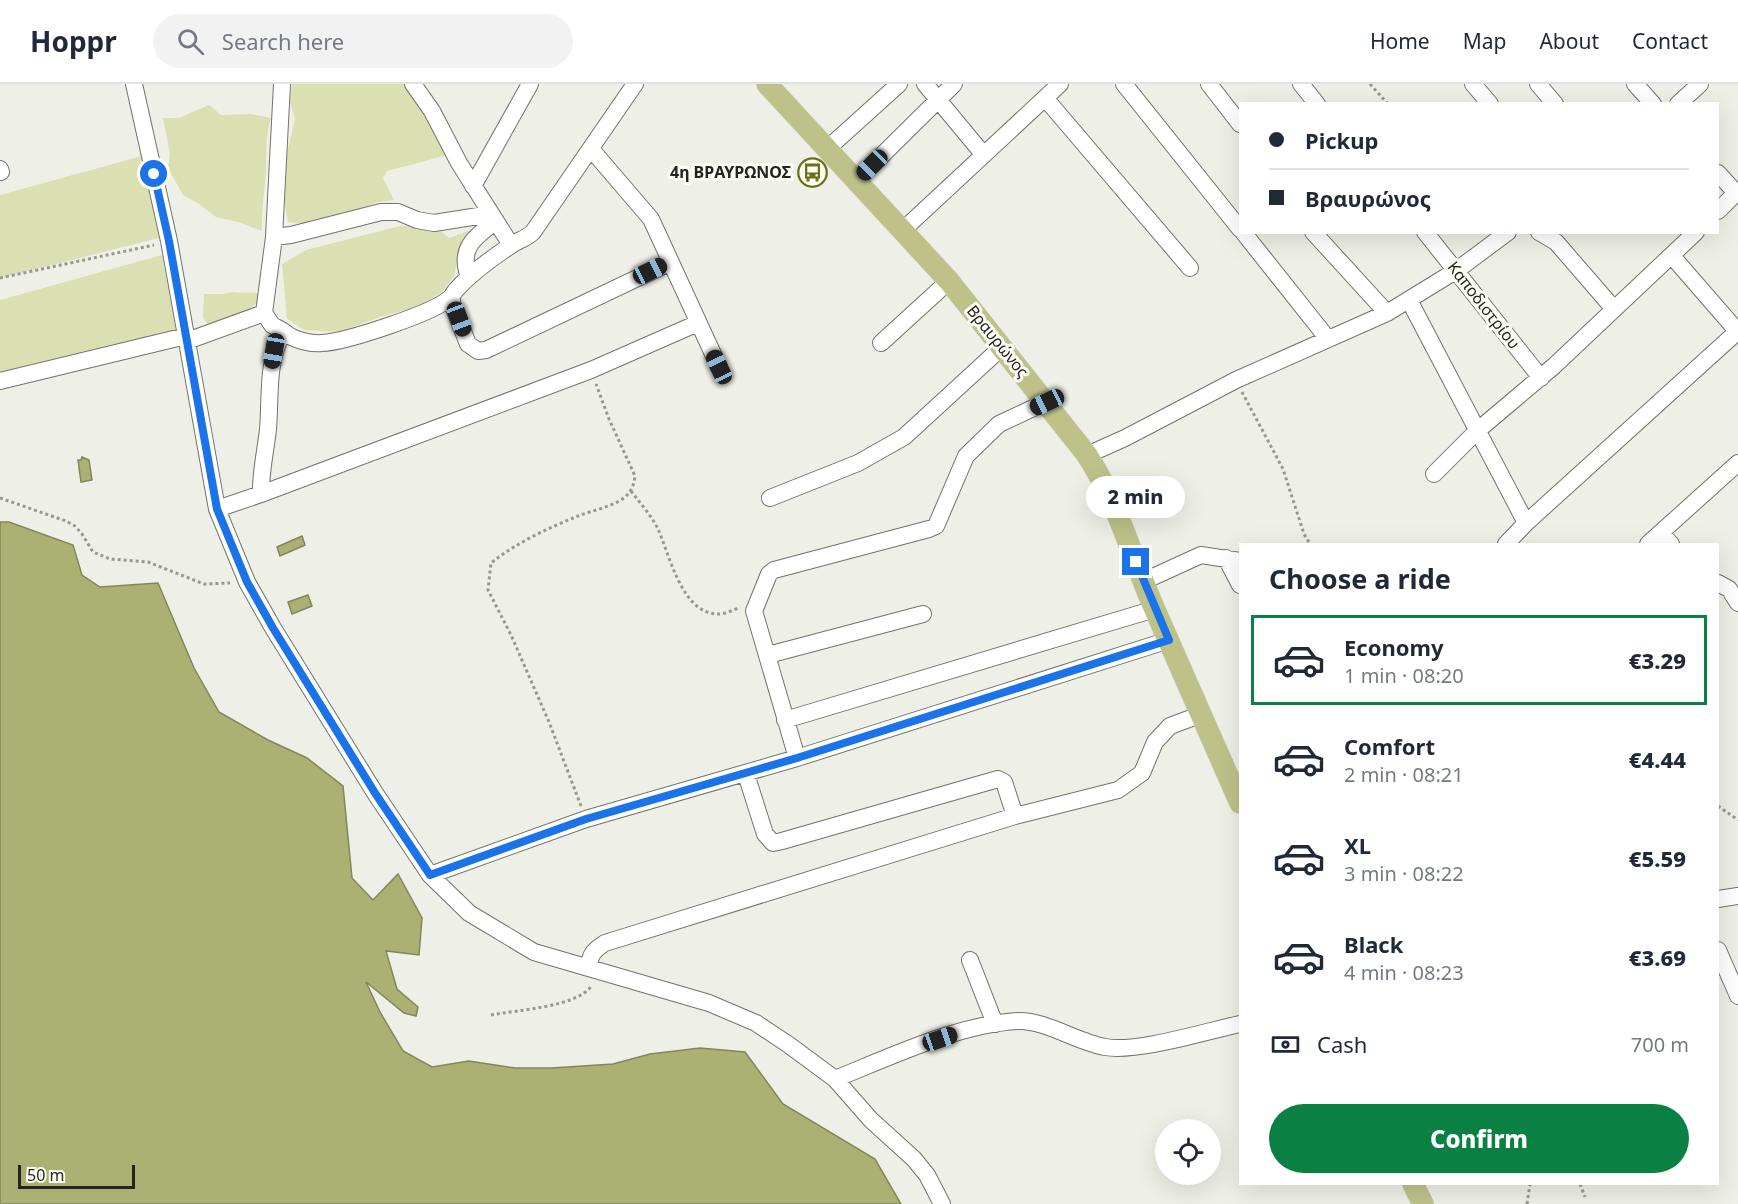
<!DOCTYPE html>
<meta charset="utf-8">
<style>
body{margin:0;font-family:"Noto Sans",sans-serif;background:#f2f2f3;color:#1f2937;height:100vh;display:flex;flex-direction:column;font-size:22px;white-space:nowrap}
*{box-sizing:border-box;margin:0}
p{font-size:20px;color:#747a83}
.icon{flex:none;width:33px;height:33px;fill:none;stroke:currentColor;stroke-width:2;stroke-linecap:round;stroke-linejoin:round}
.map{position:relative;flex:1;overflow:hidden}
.details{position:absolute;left:1239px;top:459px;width:480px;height:642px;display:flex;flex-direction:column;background:#fff;border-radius:0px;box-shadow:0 6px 24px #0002}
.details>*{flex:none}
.hud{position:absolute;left:1239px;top:18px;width:480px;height:132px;border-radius:0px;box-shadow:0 6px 24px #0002;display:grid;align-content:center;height:132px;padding:0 30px;background:#fff}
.fabs{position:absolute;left:1155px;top:1035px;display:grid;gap:12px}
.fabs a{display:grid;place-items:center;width:66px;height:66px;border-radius:50%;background:#fff;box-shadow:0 6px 24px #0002;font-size:30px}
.scale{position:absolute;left:18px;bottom:15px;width:117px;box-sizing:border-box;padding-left:6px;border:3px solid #242522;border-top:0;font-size:16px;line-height:21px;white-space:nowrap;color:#242522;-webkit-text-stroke:4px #fcfdf5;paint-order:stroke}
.end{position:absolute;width:27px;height:27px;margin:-14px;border:8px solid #1a73e8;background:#fff;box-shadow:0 0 0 3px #fff}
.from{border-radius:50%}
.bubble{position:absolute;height:42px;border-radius:21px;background:#fff;box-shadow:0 6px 24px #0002;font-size:20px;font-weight:800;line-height:42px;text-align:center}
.car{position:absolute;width:18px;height:36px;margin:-18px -9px;border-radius:8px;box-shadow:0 0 4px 2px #0007;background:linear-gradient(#222 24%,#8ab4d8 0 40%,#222 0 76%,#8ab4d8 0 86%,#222 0)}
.hud b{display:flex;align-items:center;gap:21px;height:57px;font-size:22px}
.hud b+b{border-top:2px solid #e0e1e3}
.hud i{width:15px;height:15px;background:#1f2937}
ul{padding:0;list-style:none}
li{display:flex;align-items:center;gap:18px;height:90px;margin:0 12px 9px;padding:0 18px;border:3px solid transparent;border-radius:0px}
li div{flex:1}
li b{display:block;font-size:22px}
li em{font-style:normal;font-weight:800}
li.on{border-color:#0b8043}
li>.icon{width:54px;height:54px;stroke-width:1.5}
h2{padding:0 30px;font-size:27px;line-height:72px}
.pay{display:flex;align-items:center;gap:15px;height:66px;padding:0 30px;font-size:22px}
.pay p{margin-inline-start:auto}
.primary-button{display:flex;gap:12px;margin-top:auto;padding:12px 30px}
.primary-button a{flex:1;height:69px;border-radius:36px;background:#0b8043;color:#fff;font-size:24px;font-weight:800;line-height:69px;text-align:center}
header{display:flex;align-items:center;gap:36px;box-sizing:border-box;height:84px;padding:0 30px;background:#fff;border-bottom:2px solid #e0e1e3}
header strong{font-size:28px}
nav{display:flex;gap:33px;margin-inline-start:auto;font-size:21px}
.search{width:420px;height:54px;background:#f2f2f3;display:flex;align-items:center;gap:15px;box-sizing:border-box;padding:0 21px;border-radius:33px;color:#747a83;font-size:22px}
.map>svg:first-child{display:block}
.green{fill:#dae0b2}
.water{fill:#aab173;stroke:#82875b;stroke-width:1.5}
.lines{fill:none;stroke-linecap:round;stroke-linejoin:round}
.minor-casing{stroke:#72736c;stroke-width:18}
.major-casing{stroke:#cfcfce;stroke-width:22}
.path{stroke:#969892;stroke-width:3;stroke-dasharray:3 3;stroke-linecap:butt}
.minor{stroke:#fff;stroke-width:16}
.major{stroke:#bec289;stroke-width:21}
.route{stroke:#1a73e8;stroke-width:8}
.labels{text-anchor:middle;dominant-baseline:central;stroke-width:6;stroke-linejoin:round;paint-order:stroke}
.poi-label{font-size:16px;font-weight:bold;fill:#242522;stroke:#fcfdf5;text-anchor:end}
.street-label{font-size:16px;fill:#242522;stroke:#fcfdf5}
</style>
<header>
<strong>Hoppr</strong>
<div class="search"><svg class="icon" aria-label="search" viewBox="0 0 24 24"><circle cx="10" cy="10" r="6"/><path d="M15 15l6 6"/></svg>Search here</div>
<nav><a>Home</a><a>Map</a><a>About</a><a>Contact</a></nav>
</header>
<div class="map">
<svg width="1738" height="1120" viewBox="0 0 1738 1120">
<rect width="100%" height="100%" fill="#eef0e7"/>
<path class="green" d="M 292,0 L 405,0 L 415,12 L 448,71 L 387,87 L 383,94 L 394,116 L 378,118 L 358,126 L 307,140 L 288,138 L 284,114 L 283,86 L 295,35 L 290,18 Z
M 209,21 L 221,31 L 251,30 L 271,34 C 265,51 267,67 266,85 C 265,106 261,126 262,147 L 238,138 L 216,133 L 199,120 L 183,111 L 168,84 L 170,70 L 163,34 L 179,34 Z
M 142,72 L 159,154 L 0,194 L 0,111 Z
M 400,142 L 437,144 L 449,154 L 471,146 L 459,170 L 454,192 L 442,208 L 417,223 L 380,233 L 339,248 L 304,246 L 287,235 L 282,180 L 306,166 Z
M 162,171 L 176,247 L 0,292 L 0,216 Z
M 232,208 C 243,210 255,206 265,212 L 240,233 L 209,242 L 203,234 L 204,210 L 223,210 Z"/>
<path class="water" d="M 82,373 L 89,376 L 92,396 L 81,398 L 78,376 L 81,376 Z
M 0,438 L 9,438 L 73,461 L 82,491 L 100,503 L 158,499 L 194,584 L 219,628 L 268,656 L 307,674 L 343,702 L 352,794 L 373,816 L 398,790 L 422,834 L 419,871 L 386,867 L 397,905 L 418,923 L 416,932 L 404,929 L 366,898 L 380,928 L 403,967 L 432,983 L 469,977 L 515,984 L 552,984 L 613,980 L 650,970 L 700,964 L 745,968 L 783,1020 L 875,1075 L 901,1120 L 0,1120 Z
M 302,452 L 305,461 L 280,472 L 277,463 Z
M 308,511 L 312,522 L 292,530 L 288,518 Z"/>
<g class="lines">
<defs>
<path id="minor" d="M 134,0 L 169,157 L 217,425 L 247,498 L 273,544 L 375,709 L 430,791 L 469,829 L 534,868 L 709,919 L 756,939 L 789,961 L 835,995 L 871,1036 L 914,1075 L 927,1091 L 942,1120
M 282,0 L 274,153 L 291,151 L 381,128 L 398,128 L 417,136 L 434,139 L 491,130
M 413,0 L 432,27 L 459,79 L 511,161
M 925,0 L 983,70
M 1124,0 L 1240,145
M 1209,0 L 1240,40
M 1301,0 L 1317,20
M 1473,0 L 1490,20
M 1538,0 L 1555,20
M 1635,0 L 1653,20
M 1045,14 L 1190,184
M 1678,20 L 1700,0
M 591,65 L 651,135 L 719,283
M 827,65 L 899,0
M 0,85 L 1,88
M 1718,89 L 1736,109
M 855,98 L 954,0
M 473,102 L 530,0
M 1718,127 L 1738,107
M 903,146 L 1060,0
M 1243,148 L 1328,255
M 1313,148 L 1387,229
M 1425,148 L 1541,294
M 1539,148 L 1556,158 L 1614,225
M 1672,172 L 1738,248
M 469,193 C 458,164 475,153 496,137
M 452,213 L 452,219 L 468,260 L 478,267 L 486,266 L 671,178
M 1409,216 L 1526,439
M 283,247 C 293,256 309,260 322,259 C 345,258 435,229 451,213 C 453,211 454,208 456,206 C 471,189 492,174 510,162 C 518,156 526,155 533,148 L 635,0
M 187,257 L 264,229
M 881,259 L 949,197
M 0,297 L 186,252
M 1087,371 L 1125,354 L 1236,296 L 1387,229 L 1457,186 L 1508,148
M 1434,390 L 1477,347 L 1554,282 L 1696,148
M 261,410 C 260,391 266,365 268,345 C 271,308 266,283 283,247 L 272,241 L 264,229 L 274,153
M 770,414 L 858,379 L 904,353 L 1002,263
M 217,425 L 261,410 L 591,286 L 698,239
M 1661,449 L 1671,460
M 1506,460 L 1526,439 L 1738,247
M 1648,460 L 1738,379
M 1226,474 L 1240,501
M 1144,497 L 1201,471 L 1240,477
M 1718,499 L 1729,505 L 1738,519
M 768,571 L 923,530
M 785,636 L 1155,525
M 797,674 L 754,527 L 769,490 L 774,486 L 929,445 L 936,442 L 966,372 L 999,340 L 1046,318
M 746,690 L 765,750 L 773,759 L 782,757 L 998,695 L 1004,698 L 1015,732
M 430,791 L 586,735 L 797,674 L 1169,556
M 1718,815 L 1738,812
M 1718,866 L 1738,912
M 970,876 L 995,940
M 589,883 C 590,870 594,866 605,859 L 1015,732 L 1118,706 L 1142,689 L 1155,658 L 1170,642 L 1202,630
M 835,995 C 890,973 959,940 1018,937 C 1045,936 1077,958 1105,963 C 1137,969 1207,947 1240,940"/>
<path id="major" d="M 767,0 L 949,197 L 1087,371 C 1118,419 1132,474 1155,526 C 1183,591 1212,655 1240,719
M 1413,1100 L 1423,1120"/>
</defs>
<use href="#minor" class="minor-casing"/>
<use href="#major" class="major-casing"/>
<path class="path" d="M 1370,0 L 1388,20
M 0,194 L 154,161
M 1242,308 L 1283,385 L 1304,450 L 1310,460
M 631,407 C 640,419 651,431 658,445 C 670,472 682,530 718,530 C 725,530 734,526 740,523
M 0,414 L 66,437 L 75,442 L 82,450 L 93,468 L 110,475 L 148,478 L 204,500 L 230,499
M 581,722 L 549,638 L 511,551 L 488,506 L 491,479 C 516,459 548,444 578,432 C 593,426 613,423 625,413 C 632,407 634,400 635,392 L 609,335 L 596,300
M 1718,722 L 1738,736
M 491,931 C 516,926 579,923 592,901
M 1580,1100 L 1585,1113
M 1527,1120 L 1530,1100"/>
<use href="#minor" class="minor"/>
<use href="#major" class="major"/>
</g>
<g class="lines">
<path class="route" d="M 154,90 L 169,157 L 217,425 L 247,498 L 273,544 L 375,709 L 430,791 L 586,735 L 797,674 L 1169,556 L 1136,478"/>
</g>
<defs>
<symbol id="bus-ring" viewBox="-11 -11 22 22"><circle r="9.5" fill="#fcfdf5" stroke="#6a7017" stroke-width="1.5"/><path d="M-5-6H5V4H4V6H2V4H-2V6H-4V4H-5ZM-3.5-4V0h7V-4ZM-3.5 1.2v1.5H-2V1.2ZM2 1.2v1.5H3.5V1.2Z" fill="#6a7017"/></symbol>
</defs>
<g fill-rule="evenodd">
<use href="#bus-ring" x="796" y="72" width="33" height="33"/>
</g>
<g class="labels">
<g class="poi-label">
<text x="791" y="88">4η ΒΡΑΥΡΩΝΟΣ</text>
</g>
<g class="street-label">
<text transform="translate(1484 221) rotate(52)">Καποδιστρίου</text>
<text transform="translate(998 257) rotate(51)">Βραυρώνος</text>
</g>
</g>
</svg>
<div class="fabs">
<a><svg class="icon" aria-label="locate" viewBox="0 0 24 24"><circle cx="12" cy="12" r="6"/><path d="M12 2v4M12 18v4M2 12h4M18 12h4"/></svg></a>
</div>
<div class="scale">50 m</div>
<i class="end from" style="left:154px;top:90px"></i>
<i class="end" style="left:1136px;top:478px"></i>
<div class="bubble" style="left:1086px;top:392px;width:99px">2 min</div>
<i class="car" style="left:872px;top:81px;rotate:225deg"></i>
<i class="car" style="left:650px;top:187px;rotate:64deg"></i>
<i class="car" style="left:459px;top:235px;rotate:159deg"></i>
<i class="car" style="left:274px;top:267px;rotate:190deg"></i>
<i class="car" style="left:719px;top:283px;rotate:335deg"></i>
<i class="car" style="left:1047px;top:318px;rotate:245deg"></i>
<i class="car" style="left:940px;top:955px;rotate:71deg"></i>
<div class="hud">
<b><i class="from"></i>Pickup</b>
<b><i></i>Βραυρώνος</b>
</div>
<section class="details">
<h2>Choose a ride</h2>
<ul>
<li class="on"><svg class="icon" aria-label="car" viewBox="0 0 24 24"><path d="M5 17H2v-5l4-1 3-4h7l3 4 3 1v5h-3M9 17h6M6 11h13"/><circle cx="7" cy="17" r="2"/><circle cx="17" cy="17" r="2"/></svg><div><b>Economy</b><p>1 min · 08:20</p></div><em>€3.29</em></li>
<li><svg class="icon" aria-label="car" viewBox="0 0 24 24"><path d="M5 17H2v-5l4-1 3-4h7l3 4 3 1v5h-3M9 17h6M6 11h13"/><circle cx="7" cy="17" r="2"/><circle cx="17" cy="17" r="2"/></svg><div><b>Comfort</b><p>2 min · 08:21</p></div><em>€4.44</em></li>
<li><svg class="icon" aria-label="car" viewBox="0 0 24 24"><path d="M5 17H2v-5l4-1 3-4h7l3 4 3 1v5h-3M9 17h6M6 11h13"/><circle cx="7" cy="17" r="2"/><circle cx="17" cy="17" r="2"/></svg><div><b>XL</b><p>3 min · 08:22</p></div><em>€5.59</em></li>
<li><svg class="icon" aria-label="car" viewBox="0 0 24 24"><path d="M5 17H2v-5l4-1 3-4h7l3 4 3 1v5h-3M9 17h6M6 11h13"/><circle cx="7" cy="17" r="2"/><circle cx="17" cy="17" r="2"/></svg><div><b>Black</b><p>4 min · 08:23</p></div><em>€3.69</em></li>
</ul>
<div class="pay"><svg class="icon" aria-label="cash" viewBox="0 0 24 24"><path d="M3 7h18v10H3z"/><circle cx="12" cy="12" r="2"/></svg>Cash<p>700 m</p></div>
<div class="primary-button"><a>Confirm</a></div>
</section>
</div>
